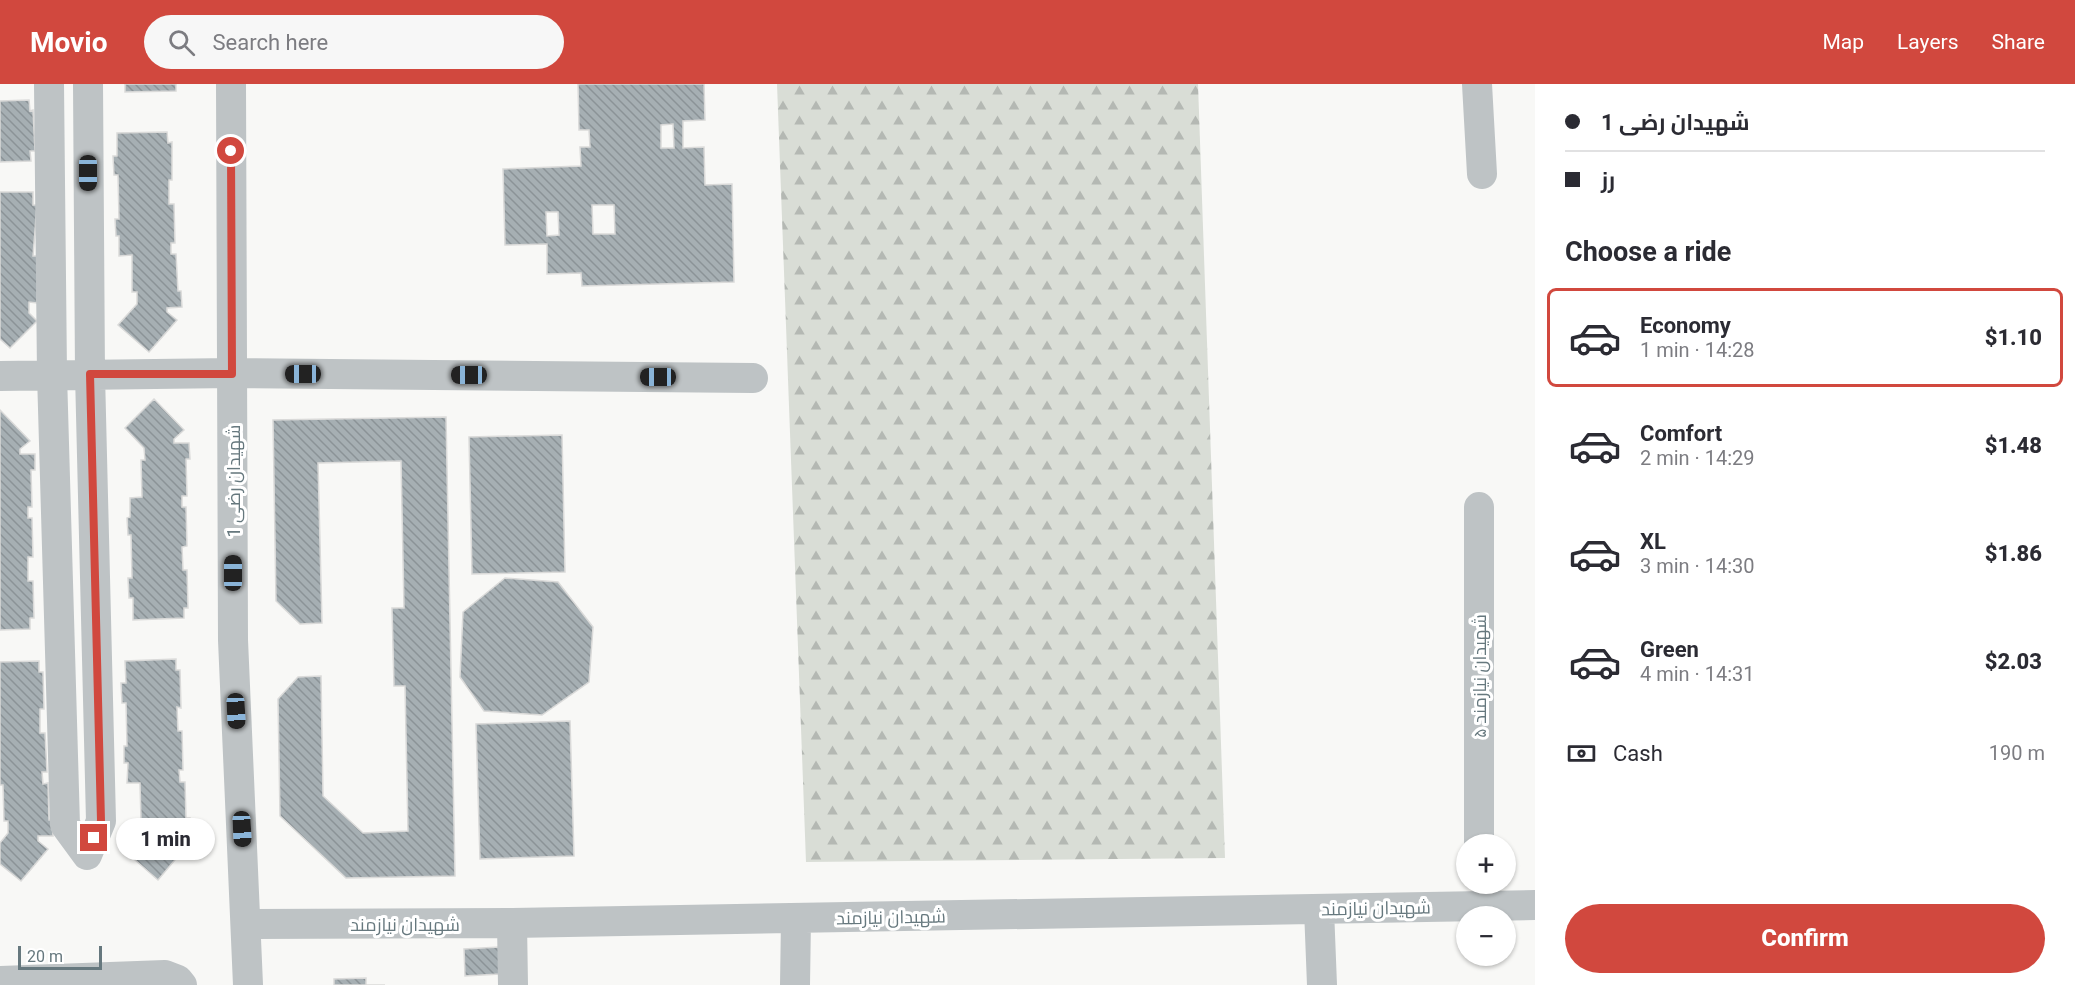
<!DOCTYPE html>
<meta charset="utf-8">
<style>
body{margin:0;font-family:Roboto,Cairo,sans-serif;background:#f7f7f7;color:#2b2b33;height:100vh;display:flex;flex-direction:column;font-size:22px;white-space:nowrap}
*{box-sizing:border-box;margin:0}
p{font-size:20px;color:#7c7c81}
.icon{flex:none;width:33px;height:33px;fill:none;stroke:currentColor;stroke-width:2;stroke-linecap:round;stroke-linejoin:round}
.map{position:relative;flex:1;overflow:hidden}
.side{display:flex;flex-direction:column;background:#fff;width:540px}
.side>*{flex:none}
.banner{display:grid;align-content:center;height:132px;padding:0 30px;background:#fff}
.controls{position:absolute;left:1456px;top:750px;display:grid;gap:12px}
.controls a{display:grid;place-items:center;width:60px;height:60px;border-radius:50%;background:#fff;box-shadow:0 2px 4px #0004;font-size:30px}
.scale{position:absolute;left:18px;bottom:15px;width:84px;box-sizing:border-box;padding-left:6px;border:3px solid #66787e;border-top:0;font-size:16px;line-height:21px;white-space:nowrap;color:#66787e;-webkit-text-stroke:4px #fff;paint-order:stroke}
.end{position:absolute;width:27px;height:27px;margin:-14px;border:8px solid #d1483e;background:#fff;box-shadow:0 0 0 3px #fff}
.from{border-radius:50%}
.bubble{position:absolute;height:42px;border-radius:21px;background:#fff;box-shadow:0 2px 4px #0004;font-size:20px;font-weight:800;line-height:42px;text-align:center}
.car{position:absolute;width:18px;height:36px;margin:-18px -9px;border-radius:8px;box-shadow:0 0 4px 2px #0007;background:linear-gradient(#222 24%,#8ab4d8 0 40%,#222 0 76%,#8ab4d8 0 86%,#222 0)}
.banner b{display:flex;align-items:center;gap:21px;height:57px;font-size:22px}
.banner b+b{border-top:2px solid #e1e1e2}
.banner i{width:15px;height:15px;background:#2b2b33}
ul{padding:0;list-style:none}
li{display:flex;align-items:center;gap:18px;height:99px;margin:0 12px 9px;padding:0 18px;border:3px solid transparent;border-radius:9px}
li div{flex:1}
li b{display:block;font-size:22px}
li em{font-style:normal;font-weight:800}
li.selected{border-color:#d1483e}
li>.icon{width:54px;height:54px;stroke-width:1.5}
h2{padding:0 30px;font-size:27px;line-height:72px}
.pay{display:flex;align-items:center;gap:15px;height:66px;padding:0 30px;font-size:22px}
.pay p{margin-inline-start:auto}
.cta{display:flex;gap:12px;margin-top:auto;padding:12px 30px}
.cta a{flex:1;height:69px;border-radius:36px;background:#d1483e;color:#fff;font-size:24px;font-weight:800;line-height:69px;text-align:center}
header{display:flex;align-items:center;gap:36px;box-sizing:border-box;height:84px;padding:0 30px;background:#d1483e;color:#fff}
header strong{font-size:28px}
nav{display:flex;gap:33px;margin-inline-start:auto;font-size:21px}
.search{width:420px;height:54px;background:#f7f7f7;display:flex;align-items:center;gap:15px;box-sizing:border-box;padding:0 21px;border-radius:33px;color:#7c7c81;font-size:22px}
main{display:flex;flex:1;min-height:0}
.map>svg:first-child{display:block}
.forest{fill:url(#forest-firs)}
.building{fill:url(#building-back-hatch);stroke:#dadad9;stroke-width:1.5;fill-rule:evenodd}
.lines{fill:none;stroke-linecap:round;stroke-linejoin:round}
.minor{stroke:#bec3c5;stroke-width:30}
.route{stroke:#d1483e;stroke-width:8}
.labels{text-anchor:middle;dominant-baseline:central;stroke-width:6;stroke-linejoin:round;paint-order:stroke}
.street-label{font-size:18px;fill:#66787e;stroke:#fff}
</style>
<header>
<strong>Movio</strong>
<div class="search"><svg class="icon" aria-label="search" viewBox="0 0 24 24"><circle cx="10" cy="10" r="6"/><path d="M15 15l6 6"/></svg>Search here</div>
<nav><a>Map</a><a>Layers</a><a>Share</a></nav>
</header>
<main>
<div class="map">
<svg width="1535" height="901" viewBox="0 0 1535 901">
<defs>
<pattern id="forest-firs" width="22" height="20" patternUnits="userSpaceOnUse" patternTransform="scale(1.5)"><rect width="22" height="20" fill="#d9ddd6"/><path d="M5 1l3.5 6h-7zM16 11l3.5 6h-7z" fill="#b4b8b3"/></pattern>
<pattern id="building-back-hatch" width="6" height="6" patternUnits="userSpaceOnUse" patternTransform="scale(1.5)"><rect width="6" height="6" fill="#a6afb3"/><path d="M-1 5l2 2M0 0l6 6M5-1l2 2" fill="none" stroke="#8b9397"/></pattern>
</defs>
<rect width="100%" height="100%" fill="#f8f8f6"/>
<path class="forest" d="M 777,0 L 1198,0 L 1225,774 L 806,778 Z"/>
<path class="building" d="M 125,0 L 176,0 L 176,7 L 125,8 Z
M 578,0 L 704,0 L 705,36 L 683,37 L 683,64 L 704,63 L 705,101 L 732,100 L 734,198 L 582,202 L 581,189 L 547,190 L 547,160 L 505,161 L 503,85 L 581,82 L 580,63 L 590,63 L 589,46 L 579,46 ZM 673,40 L 674,64 L 661,64 L 661,41 ZM 592,121 L 614,121 L 615,150 L 593,150 ZM 546,128 L 558,128 L 559,151 L 547,152 Z
M 29,16 L 30,27 L 33,26 L 35,67 L 30,67 L 31,77 L 0,78 L 0,17 Z
M 167,48 L 168,59 L 172,58 L 172,96 L 169,96 L 169,120 L 174,120 L 175,159 L 171,159 L 171,170 L 176,170 L 178,207 L 181,207 L 182,223 L 167,224 L 167,228 L 177,236 L 149,268 L 118,241 L 137,220 L 137,208 L 132,208 L 132,171 L 119,172 L 119,152 L 116,152 L 115,135 L 119,135 L 118,91 L 114,91 L 113,72 L 117,72 L 117,49 Z
M 0,108 L 33,108 L 33,121 L 37,121 L 33,172 L 38,172 L 37,219 L 29,218 L 29,229 L 37,237 L 10,264 L 0,255 Z
M 154,315 L 184,346 L 174,355 L 174,359 L 189,359 L 190,375 L 186,375 L 187,412 L 182,412 L 182,423 L 186,423 L 187,462 L 182,463 L 183,486 L 187,486 L 188,524 L 184,524 L 184,534 L 133,536 L 133,514 L 129,514 L 128,494 L 132,494 L 131,451 L 128,451 L 127,434 L 130,433 L 130,414 L 142,413 L 141,376 L 145,376 L 144,364 L 125,344 Z
M 0,326 L 30,357 L 20,365 L 20,370 L 35,370 L 35,386 L 31,386 L 32,423 L 28,423 L 28,434 L 32,434 L 33,473 L 28,473 L 28,497 L 33,497 L 34,534 L 30,534 L 30,545 L 0,546 Z
M 446,333 L 455,792 L 346,794 L 280,732 L 278,615 L 298,593 L 321,592 L 323,712 L 363,749 L 408,747 L 405,602 L 394,602 L 392,524 L 404,524 L 401,377 L 318,379 L 322,539 L 300,540 L 276,517 L 273,336 Z
M 562,351 L 565,488 L 472,490 L 469,353 Z
M 505,494 L 558,498 L 593,543 L 589,598 L 542,631 L 484,627 L 460,593 L 463,528 Z
M 176,575 L 176,586 L 180,586 L 181,624 L 177,623 L 178,647 L 182,647 L 183,686 L 179,686 L 180,698 L 185,698 L 186,734 L 190,734 L 190,750 L 175,751 L 175,755 L 185,764 L 158,796 L 127,769 L 145,747 L 145,735 L 141,736 L 140,699 L 127,699 L 128,679 L 124,679 L 124,662 L 127,662 L 126,619 L 122,619 L 121,599 L 126,599 L 125,577 Z
M 39,577 L 39,588 L 43,588 L 44,625 L 40,625 L 40,649 L 45,649 L 47,688 L 42,688 L 43,700 L 48,699 L 49,736 L 52,736 L 53,752 L 38,752 L 38,757 L 48,765 L 21,797 L 0,780 L 0,759 L 8,749 L 8,737 L 4,737 L 3,701 L 0,701 L 0,578 Z
M 570,637 L 574,772 L 480,775 L 476,640 Z
M 499,863 L 500,890 L 465,892 L 464,865 Z
M 366,894 L 366,901 L 385,901 L 334,901 L 334,895 Z"/>
<g class="lines">
<path class="minor" d="M 49,0 L 52,290 L 65,741 L 87,771
M 231,0 L 233,556 L 248,901
M 1477,0 L 1482,90
M 0,292 L 232,289 L 753,294
M 1479,423 L 1479,760
M 87,771 L 101,737 L 90,290 L 88,0
M 1319,825 L 1322,901
M 512,839 L 513,901
M 246,840 L 512,839 L 1535,821
M 0,897 L 165,891 L 178,896 L 182,901
M 795,901 L 796,835"/>
</g>
<g class="lines">
<path class="route" d="M 94,754 L 101,737 L 90,290 L 232,290 L 231,67"/>
</g>
<g class="labels">
<g class="street-label">
<text transform="translate(233 397) rotate(-90)">شهیدان رضی 1</text>
<text transform="translate(1479 592) rotate(-90)">شهیدان نیازمند ۵</text>
<text transform="translate(1376 824) rotate(-1)">شهیدان نیازمند</text>
<text transform="translate(891 833) rotate(-1)">شهیدان نیازمند</text>
<text x="405" y="840">شهیدان نیازمند</text>
</g>
</g>
</svg>
<div class="controls">
<a>+</a>
<a>−</a>
</div>
<div class="scale">20 m</div>
<i class="end from" style="left:231px;top:67px"></i>
<i class="end" style="left:94px;top:754px"></i>
<div class="bubble" style="left:116px;top:734px;width:99px">1 min</div>
<i class="car" style="left:88px;top:89px;rotate:180deg"></i>
<i class="car" style="left:303px;top:290px;rotate:270deg"></i>
<i class="car" style="left:469px;top:291px;rotate:270deg"></i>
<i class="car" style="left:658px;top:293px;rotate:270deg"></i>
<i class="car" style="left:233px;top:489px;rotate:0deg"></i>
<i class="car" style="left:236px;top:627px;rotate:177deg"></i>
<i class="car" style="left:242px;top:745px;rotate:177deg"></i>
</div>
<section class="side">
<div class="banner">
<b><i class="from"></i>شهیدان رضی 1</b>
<b><i></i>رز</b>
</div>
<h2>Choose a ride</h2>
<ul>
<li class="selected"><svg class="icon" aria-label="car" viewBox="0 0 24 24"><path d="M5 17H2v-5l4-1 3-4h7l3 4 3 1v5h-3M9 17h6M6 11h13"/><circle cx="7" cy="17" r="2"/><circle cx="17" cy="17" r="2"/></svg><div><b>Economy</b><p>1 min · 14:28</p></div><em>$1.10</em></li>
<li><svg class="icon" aria-label="car" viewBox="0 0 24 24"><path d="M5 17H2v-5l4-1 3-4h7l3 4 3 1v5h-3M9 17h6M6 11h13"/><circle cx="7" cy="17" r="2"/><circle cx="17" cy="17" r="2"/></svg><div><b>Comfort</b><p>2 min · 14:29</p></div><em>$1.48</em></li>
<li><svg class="icon" aria-label="car" viewBox="0 0 24 24"><path d="M5 17H2v-5l4-1 3-4h7l3 4 3 1v5h-3M9 17h6M6 11h13"/><circle cx="7" cy="17" r="2"/><circle cx="17" cy="17" r="2"/></svg><div><b>XL</b><p>3 min · 14:30</p></div><em>$1.86</em></li>
<li><svg class="icon" aria-label="car" viewBox="0 0 24 24"><path d="M5 17H2v-5l4-1 3-4h7l3 4 3 1v5h-3M9 17h6M6 11h13"/><circle cx="7" cy="17" r="2"/><circle cx="17" cy="17" r="2"/></svg><div><b>Green</b><p>4 min · 14:31</p></div><em>$2.03</em></li>
</ul>
<div class="pay"><svg class="icon" aria-label="cash" viewBox="0 0 24 24"><path d="M3 7h18v10H3z"/><circle cx="12" cy="12" r="2"/></svg>Cash<p>190 m</p></div>
<div class="cta"><a>Confirm</a></div>
</section>
</main>
